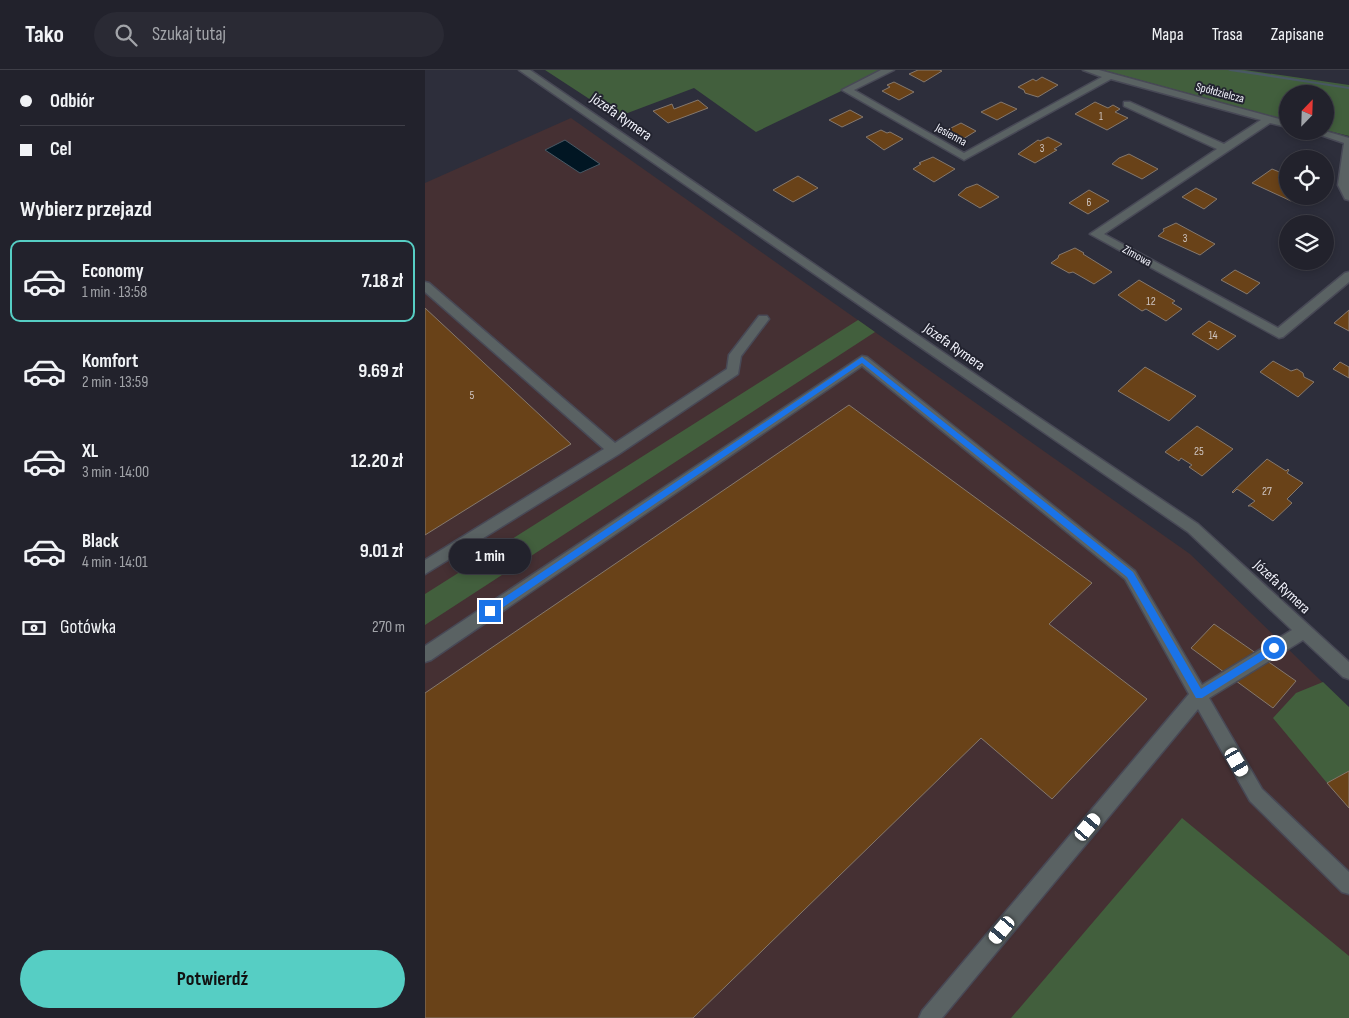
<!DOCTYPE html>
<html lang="pl">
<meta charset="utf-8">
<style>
body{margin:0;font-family:"Sofia Sans Condensed",sans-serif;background:#2a2a34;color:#f1f3f6;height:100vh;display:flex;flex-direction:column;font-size:19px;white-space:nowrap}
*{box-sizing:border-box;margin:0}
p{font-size:16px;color:#a2a4a9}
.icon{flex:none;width:28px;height:28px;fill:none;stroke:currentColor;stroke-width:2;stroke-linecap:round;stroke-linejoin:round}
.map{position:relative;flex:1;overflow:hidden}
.sheet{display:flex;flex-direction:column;background:#22222c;width:425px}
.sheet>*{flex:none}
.top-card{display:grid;align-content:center;height:110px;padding:0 20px;background:#22222c}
.needle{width:32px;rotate:23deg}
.controls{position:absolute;left:854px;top:15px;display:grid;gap:10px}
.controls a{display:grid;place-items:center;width:55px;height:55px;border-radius:50%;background:#22222c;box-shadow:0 2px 8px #0003,0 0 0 1px #3f3f48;font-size:25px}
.end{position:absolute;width:22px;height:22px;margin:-11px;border:6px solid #1a73e8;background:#fff;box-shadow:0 0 0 2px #fff}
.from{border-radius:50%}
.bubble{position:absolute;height:35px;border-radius:18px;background:#22222c;box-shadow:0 2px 8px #0003,0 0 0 1px #3f3f48;font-size:16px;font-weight:700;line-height:35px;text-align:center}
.car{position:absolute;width:15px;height:30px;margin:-15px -8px;border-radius:6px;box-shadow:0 0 4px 1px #0007;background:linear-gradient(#fff 24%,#345 0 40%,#fff 0 76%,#345 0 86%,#fff 0)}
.top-card b{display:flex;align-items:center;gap:18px;height:48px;font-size:19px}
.top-card b+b{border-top:1px solid #3f3f48}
.top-card i{width:12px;height:12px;background:#f1f3f6}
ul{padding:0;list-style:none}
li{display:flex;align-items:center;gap:15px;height:82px;margin:0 10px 8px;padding:0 10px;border:2px solid transparent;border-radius:10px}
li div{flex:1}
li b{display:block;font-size:19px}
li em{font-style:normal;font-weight:700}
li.active{border-color:#56cec4}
li>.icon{width:45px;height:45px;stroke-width:1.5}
h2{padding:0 20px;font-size:22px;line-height:60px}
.pay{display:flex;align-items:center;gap:12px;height:55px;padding:0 20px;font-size:19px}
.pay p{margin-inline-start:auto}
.primary-button{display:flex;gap:10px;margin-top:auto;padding:10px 20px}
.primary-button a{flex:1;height:58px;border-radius:30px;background:#56cec4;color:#111;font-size:20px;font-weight:700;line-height:58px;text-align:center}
header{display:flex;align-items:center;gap:30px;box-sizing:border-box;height:70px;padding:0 25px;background:#22222c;border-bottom:1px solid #3f3f48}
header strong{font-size:24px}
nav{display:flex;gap:28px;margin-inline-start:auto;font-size:18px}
.search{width:350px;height:45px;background:#2a2a34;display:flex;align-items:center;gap:12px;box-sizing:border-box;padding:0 18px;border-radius:28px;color:#a2a4a9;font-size:19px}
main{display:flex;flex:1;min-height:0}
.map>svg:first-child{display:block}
.industrial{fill:#453033}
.green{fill:#425f3d}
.water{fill:#011623;stroke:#495864}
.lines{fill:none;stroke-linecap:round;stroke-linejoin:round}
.stream{fill:#495864;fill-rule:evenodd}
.building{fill:#694218;stroke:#85786d}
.minor-casing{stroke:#484956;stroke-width:3}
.minor{fill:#5a6263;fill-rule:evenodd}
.route{fill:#1a73e8}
.labels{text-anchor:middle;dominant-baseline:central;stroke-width:4;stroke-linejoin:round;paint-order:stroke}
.far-number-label{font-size:11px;fill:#cec5c2}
.far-street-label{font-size:12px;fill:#f0f1fa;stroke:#232430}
.number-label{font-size:12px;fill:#cec5c2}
.street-label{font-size:15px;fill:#f0f1fa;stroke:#232430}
</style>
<header>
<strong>Tako</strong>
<div class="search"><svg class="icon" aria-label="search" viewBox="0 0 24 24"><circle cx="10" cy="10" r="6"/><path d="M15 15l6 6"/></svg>Szukaj tutaj</div>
<nav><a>Mapa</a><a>Trasa</a><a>Zapisane</a></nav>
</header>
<main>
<section class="sheet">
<div class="top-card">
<b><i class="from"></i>Odbiór</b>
<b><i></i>Cel</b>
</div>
<h2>Wybierz przejazd</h2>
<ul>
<li class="active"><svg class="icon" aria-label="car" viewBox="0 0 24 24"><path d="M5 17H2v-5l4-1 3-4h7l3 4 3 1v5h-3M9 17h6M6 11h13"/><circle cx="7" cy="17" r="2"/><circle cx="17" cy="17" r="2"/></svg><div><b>Economy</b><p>1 min · 13:58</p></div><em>7.18 zł</em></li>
<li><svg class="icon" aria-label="car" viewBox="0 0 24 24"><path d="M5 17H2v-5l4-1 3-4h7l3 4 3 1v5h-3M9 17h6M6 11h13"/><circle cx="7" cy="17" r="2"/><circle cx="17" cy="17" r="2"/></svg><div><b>Komfort</b><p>2 min · 13:59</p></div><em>9.69 zł</em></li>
<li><svg class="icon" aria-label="car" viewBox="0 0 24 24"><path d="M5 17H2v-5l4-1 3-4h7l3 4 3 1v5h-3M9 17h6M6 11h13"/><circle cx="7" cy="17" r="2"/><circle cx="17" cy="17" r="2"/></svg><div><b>XL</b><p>3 min · 14:00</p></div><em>12.20 zł</em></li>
<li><svg class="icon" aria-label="car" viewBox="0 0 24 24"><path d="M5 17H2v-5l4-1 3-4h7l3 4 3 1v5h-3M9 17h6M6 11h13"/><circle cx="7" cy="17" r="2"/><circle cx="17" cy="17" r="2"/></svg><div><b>Black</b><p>4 min · 14:01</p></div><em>9.01 zł</em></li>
</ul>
<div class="pay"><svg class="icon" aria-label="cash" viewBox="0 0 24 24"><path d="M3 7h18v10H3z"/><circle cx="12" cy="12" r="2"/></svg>Gotówka<p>270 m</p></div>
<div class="primary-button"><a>Potwierdź</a></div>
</section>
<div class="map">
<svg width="924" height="948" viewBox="0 0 924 948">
<rect width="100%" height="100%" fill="#2d2e3b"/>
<path class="industrial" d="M 146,48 L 765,484 L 924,638 L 924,948 L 0,948 L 0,113 Z"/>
<path class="green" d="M 120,0 L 460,0 L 331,62 L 269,18 L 192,47 Z
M 678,0 L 820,0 L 924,15 L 924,66 L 900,60 L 900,24 L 862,24 L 862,50 Z
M 433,250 L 450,262 L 0,555 L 0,524 Z
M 898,612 L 924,637 L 924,701 L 902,713 L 848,648 L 871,623 Z
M 757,748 L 924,886 L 924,948 L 586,948 Z"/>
<path class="water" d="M 140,70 L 175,94 L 155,103 L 120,80 Z"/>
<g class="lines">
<path class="stream" d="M 803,0 L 814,0 L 924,17 L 924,19 L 805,1 Z"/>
</g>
<path class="building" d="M 493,0 L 514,0 L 517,1 L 499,12 L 484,4 Z
M 617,7 L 633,15 L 613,27 L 600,23 L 599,20 L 593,17 L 608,9 L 611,11 Z
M 469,12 L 489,22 L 474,30 L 457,21 L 465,17 L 462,15 Z
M 273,30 L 283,38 L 243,53 L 228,41 L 247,34 L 249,39 Z
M 576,32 L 592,39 L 572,50 L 556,42 Z
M 670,32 L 683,38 L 688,35 L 695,39 L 690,42 L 703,48 L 682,60 L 650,44 Z
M 425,40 L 438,47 L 417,57 L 404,50 Z
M 536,53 L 551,61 L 538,69 L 522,60 Z
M 456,60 L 462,63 L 465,62 L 478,69 L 459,80 L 441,67 Z
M 623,67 L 637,74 L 629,79 L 632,80 L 610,93 L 593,84 L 613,70 L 615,71 Z
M 704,84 L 733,99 L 717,109 L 687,94 L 694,88 Z
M 508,87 L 530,99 L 509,112 L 488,99 L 496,94 L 494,93 L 496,92 Z
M 847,99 L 862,105 L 862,126 L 873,126 L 866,131 L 827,113 Z
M 373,106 L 393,118 L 368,132 L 348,120 Z
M 552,114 L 574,127 L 555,138 L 533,125 L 541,118 Z
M 771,118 L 792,129 L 779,139 L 757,127 Z
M 664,120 L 684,131 L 663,144 L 644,133 Z
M 751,153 L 790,174 L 775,185 L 733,166 L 739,161 L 738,159 Z
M 650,178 L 659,183 L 658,184 L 687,202 L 669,214 L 648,202 L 644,203 L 626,193 L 633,188 L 634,185 Z
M 810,200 L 835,213 L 822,224 L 796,210 Z
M 714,210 L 750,231 L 747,233 L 757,239 L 741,251 L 721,239 L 717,241 L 693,225 Z
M 0,238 L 146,374 L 0,465 Z
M 924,240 L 924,261 L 909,253 Z
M 784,251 L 811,266 L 793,280 L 767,264 Z
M 848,291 L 866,301 L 872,299 L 878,303 L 879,307 L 889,312 L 873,327 L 835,302 Z
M 915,292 L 924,297 L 924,308 L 908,299 Z
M 720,297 L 771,326 L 744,351 L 693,321 Z
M 424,335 L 667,513 L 624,554 L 722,629 L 627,729 L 556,668 L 268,948 L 0,948 L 0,623 Z
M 772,356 L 808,379 L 777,406 L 764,397 L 767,395 L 756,388 L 754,391 L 740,382 Z
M 842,389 L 861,401 L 863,399 L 864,400 L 862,403 L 878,413 L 862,429 L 867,433 L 848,451 L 826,436 L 823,436 L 830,431 L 812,419 L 808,423 L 807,422 Z
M 789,554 L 871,611 L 848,638 L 766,578 Z
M 924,701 L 924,738 L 902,713 Z"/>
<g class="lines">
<defs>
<path id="minor" d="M 94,0 L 105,0 L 604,341 L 773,454 L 924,592 L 924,609 L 918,607 L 878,570 L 784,628 L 837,719 L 924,802 L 924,824 L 917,822 L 825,731 L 773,639 L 517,948 L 494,948 L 497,941 L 764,624 L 700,509 L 437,296 L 6,590 L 0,592 L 0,576 L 437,286 L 442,287 L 710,501 L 777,615 L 867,560 L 763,462 Z
M 456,0 L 469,0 L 429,20 L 539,83 L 677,7 L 658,0 L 674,0 L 862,51 L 862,57 L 845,53 L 679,164 L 853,258 L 920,203 L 924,202 L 924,212 L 858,267 L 854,268 L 665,164 L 792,79 L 699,36 L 699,32 L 705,32 L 799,74 L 836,50 L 686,9 L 539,90 L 417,20 Z
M 884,61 L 900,61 L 924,68 L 924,130 L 920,129 L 913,115 L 919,73 Z
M 0,212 L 4,213 L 190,373 L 302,299 L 304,285 L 334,246 L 342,246 L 344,249 L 316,286 L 313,304 L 194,384 L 0,504 L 0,490 L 179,379 L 0,222 Z"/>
</defs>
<use href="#minor" class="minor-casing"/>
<use href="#minor" class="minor"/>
</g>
<path class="route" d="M 437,287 L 708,502 L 776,619 L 846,576 L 852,576 L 852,581 L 777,628 L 771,628 L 702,507 L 437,293 L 68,544 L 62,544 L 62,539 Z"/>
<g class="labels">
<g class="far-number-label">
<text x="676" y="46">1</text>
<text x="617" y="78">3</text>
<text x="664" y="132">6</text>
<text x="760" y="168">3</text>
</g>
<g class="far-street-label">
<text transform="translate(795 23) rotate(15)">Spółdzielcza</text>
<text transform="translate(526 65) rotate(29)">Jesienna</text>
<text transform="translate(712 186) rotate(29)">Zimowa</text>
</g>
<g class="number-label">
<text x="726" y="231">12</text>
<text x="788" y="265">14</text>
<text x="47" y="325">5</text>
<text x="774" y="381">25</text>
<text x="842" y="421">27</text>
</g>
<g class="street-label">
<text transform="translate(196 47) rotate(35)">Józefa Rymera</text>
<text transform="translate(529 277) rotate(35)">Józefa Rymera</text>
<text transform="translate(857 517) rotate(43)">Józefa Rymera</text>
</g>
</g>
</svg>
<div class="controls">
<a><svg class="needle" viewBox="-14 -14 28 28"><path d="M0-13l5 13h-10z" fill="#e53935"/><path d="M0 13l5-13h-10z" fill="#a2a4a9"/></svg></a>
<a><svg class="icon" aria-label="locate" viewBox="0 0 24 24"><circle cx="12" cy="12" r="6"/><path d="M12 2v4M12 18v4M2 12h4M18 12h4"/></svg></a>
<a><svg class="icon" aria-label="layers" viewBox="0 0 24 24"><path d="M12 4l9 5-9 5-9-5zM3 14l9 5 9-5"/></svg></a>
</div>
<i class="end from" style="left:849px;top:578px"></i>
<i class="end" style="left:65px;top:541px"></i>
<div class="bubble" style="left:24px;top:469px;width:82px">1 min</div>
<i class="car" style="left:812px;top:692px;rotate:150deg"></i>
<i class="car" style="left:663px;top:757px;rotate:40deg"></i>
<i class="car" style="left:577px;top:860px;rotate:220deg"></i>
</div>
</main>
